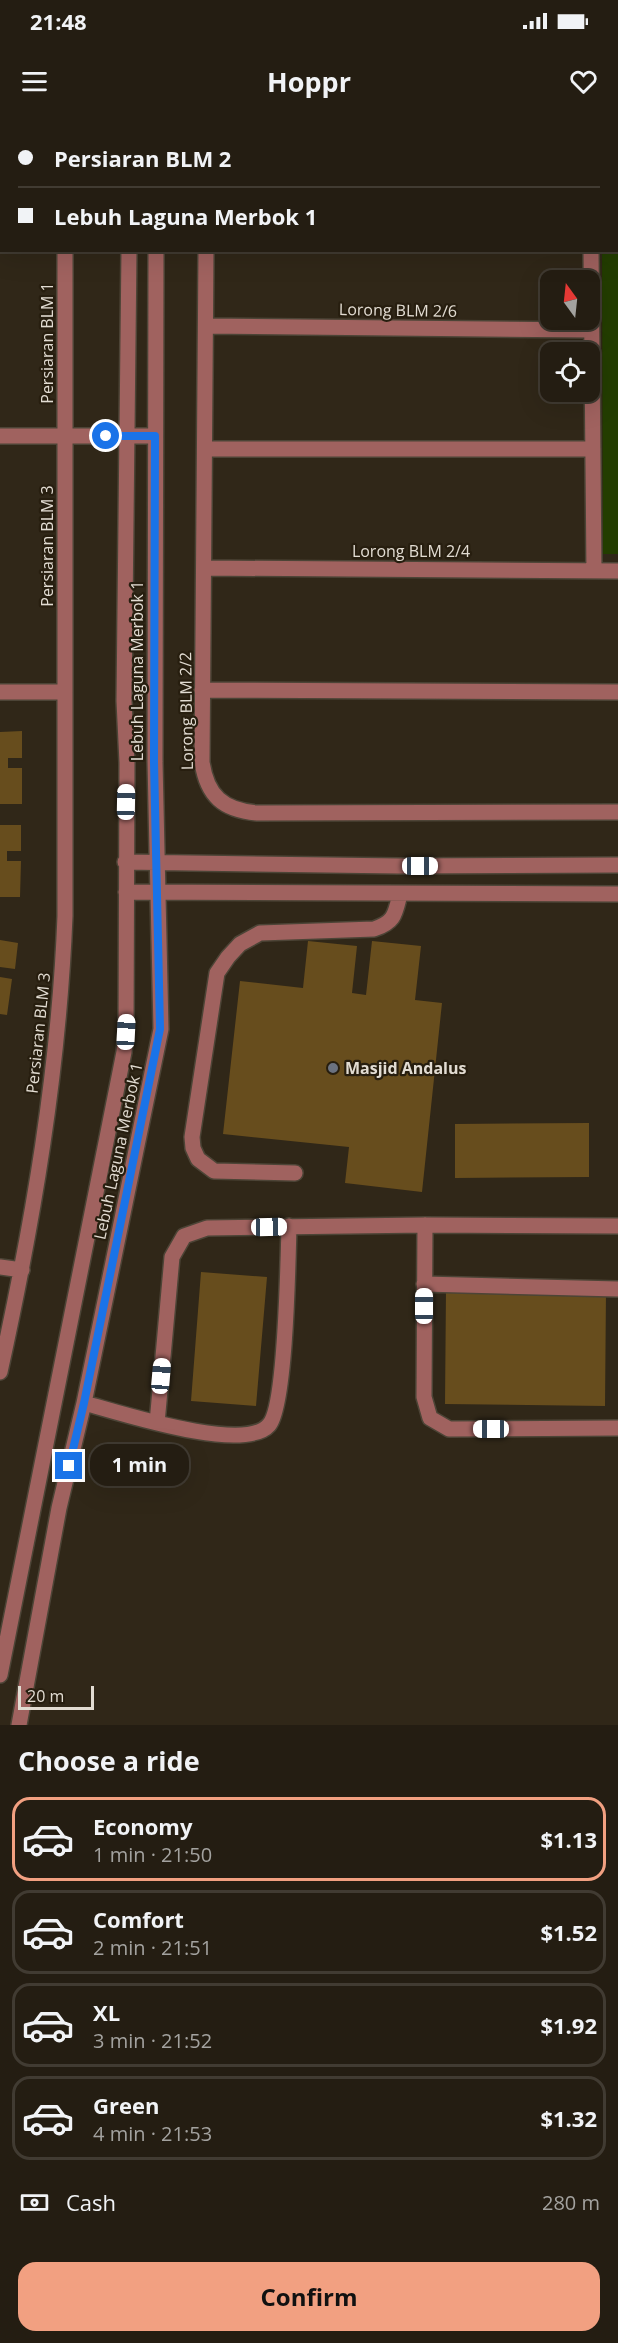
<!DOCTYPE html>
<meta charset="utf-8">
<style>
body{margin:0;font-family:"Open Sans",sans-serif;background:#302a20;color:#f1f3f6;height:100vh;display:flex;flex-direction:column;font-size:22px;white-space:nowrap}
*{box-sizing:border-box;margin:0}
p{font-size:20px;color:#a3a29f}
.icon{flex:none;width:33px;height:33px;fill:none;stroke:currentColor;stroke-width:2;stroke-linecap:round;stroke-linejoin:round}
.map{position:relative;height:1605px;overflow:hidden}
.details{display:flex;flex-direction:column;background:#241d12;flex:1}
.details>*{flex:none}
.top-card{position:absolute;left:0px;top:0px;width:618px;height:132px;box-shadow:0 6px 24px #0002,0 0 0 2px #413b32;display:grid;align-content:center;height:132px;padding:0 18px;background:#241d12}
.needle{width:39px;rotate:345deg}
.buttons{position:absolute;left:540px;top:150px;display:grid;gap:12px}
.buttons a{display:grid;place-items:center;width:60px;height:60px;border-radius:12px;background:#241d12;box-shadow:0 6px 24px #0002,0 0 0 2px #413b32;font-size:30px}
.scale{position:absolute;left:18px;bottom:15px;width:76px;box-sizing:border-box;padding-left:6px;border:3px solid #e2dcd2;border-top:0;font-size:16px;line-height:21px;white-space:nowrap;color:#e2dcd2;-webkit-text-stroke:4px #271e0f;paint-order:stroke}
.end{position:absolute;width:27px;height:27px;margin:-14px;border:8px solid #1a73e8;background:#fff;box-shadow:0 0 0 3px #fff}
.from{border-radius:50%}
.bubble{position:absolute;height:42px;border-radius:18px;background:#241d12;box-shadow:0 6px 24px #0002,0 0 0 2px #413b32;font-size:20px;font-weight:700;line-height:42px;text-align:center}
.car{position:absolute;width:18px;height:36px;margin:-18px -9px;border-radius:8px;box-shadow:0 0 4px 2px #0007;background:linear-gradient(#fff 24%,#345 0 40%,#fff 0 76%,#345 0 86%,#fff 0)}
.top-card b{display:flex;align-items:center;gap:21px;height:57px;font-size:22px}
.top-card b+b{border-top:2px solid #413b32}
.top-card i{width:15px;height:15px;background:#f1f3f6}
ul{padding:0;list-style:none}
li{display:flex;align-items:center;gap:18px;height:84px;margin:0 12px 9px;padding:0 6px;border:3px solid #413b32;border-radius:18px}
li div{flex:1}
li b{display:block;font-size:22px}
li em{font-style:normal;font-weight:700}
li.active{border-color:#f2a081}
li>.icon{width:54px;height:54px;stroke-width:1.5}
h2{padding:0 18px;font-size:27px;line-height:72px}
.pay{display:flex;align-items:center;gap:15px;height:66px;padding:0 18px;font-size:22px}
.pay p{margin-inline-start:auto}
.action{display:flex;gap:12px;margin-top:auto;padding:12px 18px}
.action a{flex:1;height:69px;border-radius:18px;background:#f2a081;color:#111;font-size:24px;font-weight:700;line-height:69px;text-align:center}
.status{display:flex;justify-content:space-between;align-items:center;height:42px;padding:0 30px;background:#241d12;direction:ltr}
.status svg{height:16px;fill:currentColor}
header{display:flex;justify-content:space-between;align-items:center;height:78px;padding:0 18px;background:#241d12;font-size:27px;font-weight:700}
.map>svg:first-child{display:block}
.green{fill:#233d00}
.building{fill:#674d1d}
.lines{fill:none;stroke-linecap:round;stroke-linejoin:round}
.minor-casing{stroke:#4c4436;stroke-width:18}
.minor{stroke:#a0625f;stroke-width:15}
.route{stroke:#1a73e8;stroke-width:8}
.worship-dot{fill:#6b7280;stroke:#271e0f;stroke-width:2}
.labels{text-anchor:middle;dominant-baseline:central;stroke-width:4.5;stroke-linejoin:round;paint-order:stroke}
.street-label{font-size:16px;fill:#e2dcd2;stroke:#271e0f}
.poi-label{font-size:16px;font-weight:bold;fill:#e2dcd2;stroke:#271e0f;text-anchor:start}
</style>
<div class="status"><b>21:48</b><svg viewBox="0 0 49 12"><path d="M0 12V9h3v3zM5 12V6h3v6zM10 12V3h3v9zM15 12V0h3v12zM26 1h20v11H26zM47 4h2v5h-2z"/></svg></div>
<header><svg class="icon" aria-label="menu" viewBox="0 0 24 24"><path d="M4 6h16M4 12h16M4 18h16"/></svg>Hoppr<svg class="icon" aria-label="heart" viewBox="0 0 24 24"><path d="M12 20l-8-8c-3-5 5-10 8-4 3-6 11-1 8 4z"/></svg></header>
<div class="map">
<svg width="618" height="1605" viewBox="0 0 618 1605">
<rect width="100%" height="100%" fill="#302718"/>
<path class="green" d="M 601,0 L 618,0 L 618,434 L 603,434 L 602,131 L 616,130 L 616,2 Z"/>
<path class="building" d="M 22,611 L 22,638 L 8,638 L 8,648 L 22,648 L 22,684 L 0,684 L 0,612 Z
M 0,705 L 21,705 L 21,731 L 7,731 L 7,741 L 21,741 L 20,777 L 0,777 Z
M 0,820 L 18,823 L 15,849 L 0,847 Z
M 308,821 L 357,826 L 352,873 L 366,875 L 372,821 L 421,826 L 415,880 L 442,883 L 422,1072 L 345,1063 L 349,1027 L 223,1014 L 240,861 L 303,868 Z
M 0,857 L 12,859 L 7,895 L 0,894 Z
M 589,1003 L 589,1057 L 455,1058 L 455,1004 Z
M 201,1152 L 267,1157 L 256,1286 L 191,1281 Z
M 446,1169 L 606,1171 L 605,1286 L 445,1284 Z"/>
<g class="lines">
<defs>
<path id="minor" d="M 206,0 L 206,2
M 590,0 L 590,2
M 65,2 L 65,0
M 131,2 L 131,0
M 157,2 L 157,0
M 206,130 L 202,642 C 207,676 223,690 257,693 L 618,692
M 591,130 L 594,451
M 206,206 L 590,210
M 0,316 L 155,316
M 205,329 L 593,329
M 204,448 L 618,451
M 202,570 L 618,572
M 0,572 L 65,572
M 125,742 L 399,746 L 618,745
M 126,772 L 618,774
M 295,1053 L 214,1051 L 198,1039 L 193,1028 L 192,1017 L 217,853 L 228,837 L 240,824 L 260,813 L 374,809 C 395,802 395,794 400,774
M 425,1105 L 424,1277 L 430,1298 L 449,1309 L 618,1308
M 0,1147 L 22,1150
M 424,1164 L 618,1169
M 0,1252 C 33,1102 59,950 65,796 L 65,130
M 84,1283 C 118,1292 244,1334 269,1305 C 286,1286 288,1139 289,1106
M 157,1303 L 172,1137 L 184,1116 L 207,1108 L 425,1105 L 618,1106
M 0,1555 L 124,932 L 126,912 L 127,643 L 124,581 L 129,130
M 19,1605 L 59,1388 L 84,1283 L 161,909 L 155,642 L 156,130"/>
</defs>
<use href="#minor" class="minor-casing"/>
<use href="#minor" class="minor"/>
</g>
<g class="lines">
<path class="route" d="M 69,1346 L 84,1283 L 160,909 L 154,642 L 155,316 L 106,316"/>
</g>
<circle class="worship-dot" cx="333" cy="948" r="6"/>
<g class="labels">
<g class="street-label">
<text transform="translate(398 190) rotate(1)">Lorong BLM 2/6</text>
<text transform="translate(47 223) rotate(-90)">Persiaran BLM 1</text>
<text transform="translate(47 426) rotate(-90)">Persiaran BLM 3</text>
<text x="411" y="431">Lorong BLM 2/4</text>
<text transform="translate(137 551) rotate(-90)">Lebuh Laguna Merbok 1</text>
<text transform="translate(186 591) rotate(-91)">Lorong BLM 2/2</text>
<text transform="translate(38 913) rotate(-84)">Persiaran BLM 3</text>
<text transform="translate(118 1031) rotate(-78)">Lebuh Laguna Merbok 1</text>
</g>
<g class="poi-label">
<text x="345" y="948">Masjid Andalus</text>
</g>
</g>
</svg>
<div class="buttons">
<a><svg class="needle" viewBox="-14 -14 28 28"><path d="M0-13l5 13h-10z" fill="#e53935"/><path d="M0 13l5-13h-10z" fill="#a3a29f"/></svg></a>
<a><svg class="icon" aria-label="locate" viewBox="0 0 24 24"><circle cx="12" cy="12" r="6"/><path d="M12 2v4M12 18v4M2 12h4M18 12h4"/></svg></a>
</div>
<div class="scale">20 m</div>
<i class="end from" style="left:106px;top:316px"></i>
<i class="end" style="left:69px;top:1346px"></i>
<div class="bubble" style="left:90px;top:1324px;width:99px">1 min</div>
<i class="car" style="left:126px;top:682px;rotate:1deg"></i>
<i class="car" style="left:420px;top:746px;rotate:90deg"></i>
<i class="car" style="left:126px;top:912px;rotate:3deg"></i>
<i class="car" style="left:269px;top:1107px;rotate:89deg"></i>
<i class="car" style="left:424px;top:1186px;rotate:0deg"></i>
<i class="car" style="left:161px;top:1256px;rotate:5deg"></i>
<i class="car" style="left:491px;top:1309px;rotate:270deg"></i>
<div class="top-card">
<b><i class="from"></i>Persiaran BLM 2</b>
<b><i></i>Lebuh Laguna Merbok 1</b>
</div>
</div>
<section class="details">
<h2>Choose a ride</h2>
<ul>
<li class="active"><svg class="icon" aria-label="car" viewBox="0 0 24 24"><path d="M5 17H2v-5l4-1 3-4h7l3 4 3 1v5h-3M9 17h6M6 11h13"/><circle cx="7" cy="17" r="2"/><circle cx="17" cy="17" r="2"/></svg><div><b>Economy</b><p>1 min · 21:50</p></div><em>$1.13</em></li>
<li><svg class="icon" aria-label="car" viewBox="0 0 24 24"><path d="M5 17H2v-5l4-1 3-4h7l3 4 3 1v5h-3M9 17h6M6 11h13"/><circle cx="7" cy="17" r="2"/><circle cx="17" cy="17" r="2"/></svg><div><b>Comfort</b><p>2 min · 21:51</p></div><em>$1.52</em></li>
<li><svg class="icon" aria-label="car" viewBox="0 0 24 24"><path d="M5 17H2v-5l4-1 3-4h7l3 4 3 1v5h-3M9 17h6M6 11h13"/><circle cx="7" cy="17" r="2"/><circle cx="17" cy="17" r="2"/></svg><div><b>XL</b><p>3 min · 21:52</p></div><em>$1.92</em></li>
<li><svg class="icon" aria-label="car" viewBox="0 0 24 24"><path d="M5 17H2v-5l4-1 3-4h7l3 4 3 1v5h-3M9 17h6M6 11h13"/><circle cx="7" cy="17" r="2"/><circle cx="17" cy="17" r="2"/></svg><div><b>Green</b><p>4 min · 21:53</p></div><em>$1.32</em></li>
</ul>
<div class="pay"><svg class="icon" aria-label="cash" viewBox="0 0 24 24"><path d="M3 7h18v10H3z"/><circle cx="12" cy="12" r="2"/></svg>Cash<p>280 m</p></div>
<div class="action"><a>Confirm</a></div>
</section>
